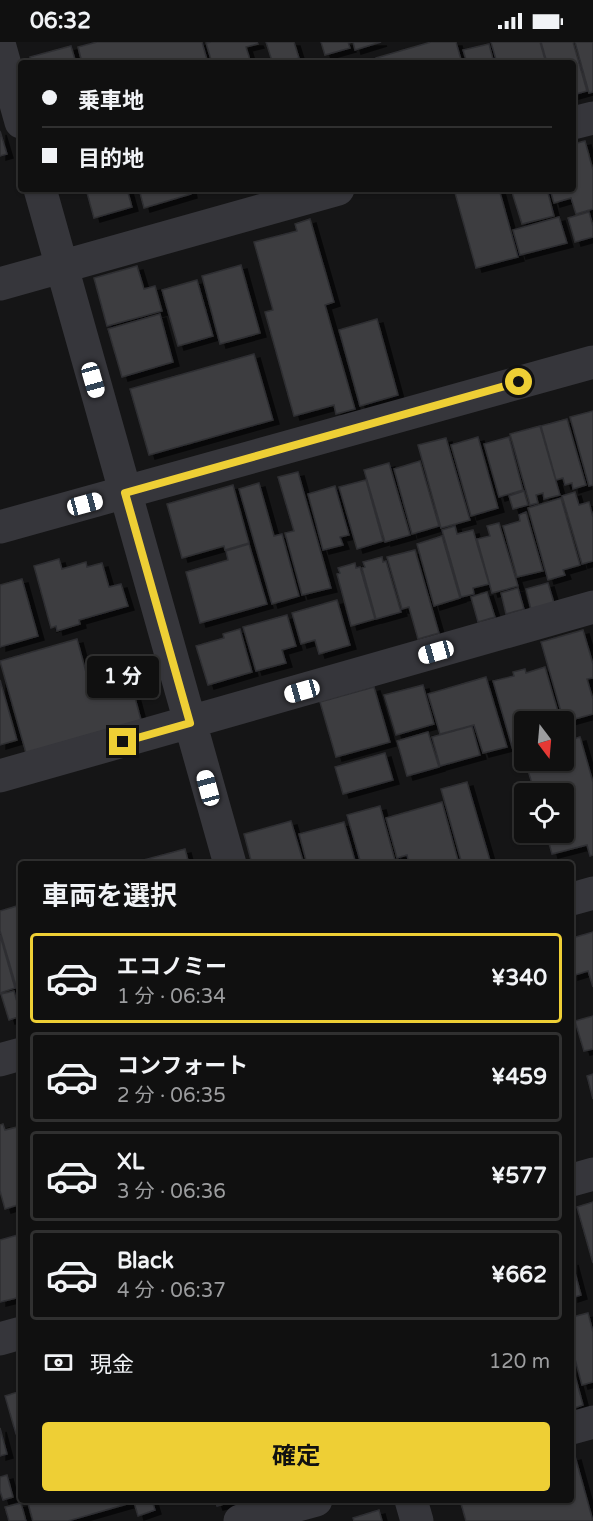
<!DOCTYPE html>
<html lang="ja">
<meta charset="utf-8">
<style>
body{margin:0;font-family:"Varela Round","Noto Sans JP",sans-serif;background:#191919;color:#f1f3f6;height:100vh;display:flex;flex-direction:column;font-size:22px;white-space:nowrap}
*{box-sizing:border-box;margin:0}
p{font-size:20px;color:#9c9d9f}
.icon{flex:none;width:33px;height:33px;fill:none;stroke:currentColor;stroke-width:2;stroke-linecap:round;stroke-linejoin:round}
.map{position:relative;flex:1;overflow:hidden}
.details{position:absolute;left:18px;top:819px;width:556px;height:642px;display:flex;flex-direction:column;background:#101010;border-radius:6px;box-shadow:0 2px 4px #0004,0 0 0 2px #303030}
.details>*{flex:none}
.guide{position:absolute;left:18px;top:18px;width:558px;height:132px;border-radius:6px;box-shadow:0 2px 4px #0004,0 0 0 2px #303030;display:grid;align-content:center;height:132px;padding:0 24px;background:#101010}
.needle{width:39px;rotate:164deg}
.buttons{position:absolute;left:514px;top:669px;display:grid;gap:12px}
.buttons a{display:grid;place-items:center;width:60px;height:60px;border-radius:6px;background:#101010;box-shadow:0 2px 4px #0004,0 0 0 2px #303030;font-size:30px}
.end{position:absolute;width:27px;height:27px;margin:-14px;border:8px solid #eecf35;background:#111;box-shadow:0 0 0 3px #111}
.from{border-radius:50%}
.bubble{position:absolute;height:42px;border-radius:6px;background:#101010;box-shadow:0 2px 4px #0004,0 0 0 2px #303030;font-size:20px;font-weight:700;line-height:42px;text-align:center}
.car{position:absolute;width:18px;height:36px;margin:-18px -9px;border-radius:8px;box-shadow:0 0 4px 2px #0007;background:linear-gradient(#fff 24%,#345 0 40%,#fff 0 76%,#345 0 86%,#fff 0)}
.guide b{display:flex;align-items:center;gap:21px;height:57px;font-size:22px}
.guide b+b{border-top:2px solid #303030}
.guide i{width:15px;height:15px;background:#f1f3f6}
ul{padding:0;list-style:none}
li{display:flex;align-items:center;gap:18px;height:90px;margin:0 12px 9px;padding:0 12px;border:3px solid #303030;border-radius:6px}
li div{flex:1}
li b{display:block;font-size:22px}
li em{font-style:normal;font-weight:700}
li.active{border-color:#eecf35}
li>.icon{width:54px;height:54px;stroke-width:1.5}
h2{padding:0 24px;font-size:27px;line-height:72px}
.pay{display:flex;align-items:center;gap:15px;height:66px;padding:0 24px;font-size:22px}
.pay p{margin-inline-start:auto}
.primary-button{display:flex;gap:12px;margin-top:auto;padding:12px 24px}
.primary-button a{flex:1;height:69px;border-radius:6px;background:#eecf35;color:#111;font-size:24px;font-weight:700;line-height:69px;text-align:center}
.status{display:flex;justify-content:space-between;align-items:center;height:42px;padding:0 30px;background:#101010;direction:ltr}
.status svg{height:16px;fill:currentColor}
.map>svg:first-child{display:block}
.building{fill:#3c3d40;stroke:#2f2f32;stroke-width:1.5;filter:url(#shadow)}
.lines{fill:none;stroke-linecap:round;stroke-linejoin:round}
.minor{stroke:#36363b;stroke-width:33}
.tertiary{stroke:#36363b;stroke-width:33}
.route{stroke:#eecf35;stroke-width:8}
</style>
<div class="status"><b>06:32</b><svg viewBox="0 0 49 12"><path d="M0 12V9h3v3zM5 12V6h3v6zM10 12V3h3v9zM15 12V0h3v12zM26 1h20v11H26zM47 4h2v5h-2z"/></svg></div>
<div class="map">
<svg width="593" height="1479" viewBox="0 0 593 1479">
<defs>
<filter id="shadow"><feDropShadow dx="6" dy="4" stdDeviation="0" flood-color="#0009"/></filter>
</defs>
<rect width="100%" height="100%" fill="#151516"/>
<path class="building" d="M 97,0 L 202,0 L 208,21 L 82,21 L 78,5 Z
M 211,0 L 257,0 L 258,2 L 246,5 L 251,21 L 212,21 L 206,1 Z
M 266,0 L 294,0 L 299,16 L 283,21 L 281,21 L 280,17 L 272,19 Z
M 321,0 L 348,0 L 350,6 L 325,13 Z
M 349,0 L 381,0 L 355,8 L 353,0 L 349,1 Z
M 431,0 L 456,0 L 462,21 L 378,21 L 376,16 Z
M 491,0 L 540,0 L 546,21 L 497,21 Z
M 541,0 L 573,0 L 587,49 L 573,53 L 573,21 L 547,21 Z
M 575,0 L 593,0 L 593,50 L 589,51 Z
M 489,2 L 494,21 L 467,21 L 463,8 Z
M 71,4 L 76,21 L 31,21 L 30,15 Z
M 0,89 L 7,112 L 0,114 Z
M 585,99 L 593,128 L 593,167 L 576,172 L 571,156 L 554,161 L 550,147 L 573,147 L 573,102 Z
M 86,147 L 127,147 L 132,165 L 94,176 Z
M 139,147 L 190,147 L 191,152 L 144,166 Z
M 454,147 L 499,147 L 518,215 L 476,226 Z
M 511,147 L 547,147 L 554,174 L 522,182 Z
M 589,170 L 593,184 L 593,195 L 575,200 L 568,176 Z
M 559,175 L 567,201 L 520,213 L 513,188 Z
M 310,177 L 334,260 L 325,263 L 355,367 L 336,372 L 334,363 L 294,374 L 265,270 L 273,268 L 254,200 L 297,189 L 295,182 Z
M 241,223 L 260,291 L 220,302 L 202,234 Z
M 137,224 L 144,247 L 155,244 L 162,269 L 107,284 L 94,236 Z
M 197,238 L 213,294 L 178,304 L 162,248 Z
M 160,272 L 173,320 L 122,335 L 108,287 Z
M 377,277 L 398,353 L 360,364 L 339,288 Z
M 254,312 L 273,378 L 149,413 L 130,347 Z
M 593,369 L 593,443 L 589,444 L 570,375 Z
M 567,377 L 586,443 L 573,447 L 572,441 L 565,443 L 563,436 L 556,438 L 541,384 Z
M 540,384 L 560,453 L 544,457 L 543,451 L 536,453 L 538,461 L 530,463 L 510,392 Z
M 478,395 L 498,466 L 471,474 L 451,403 Z
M 509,395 L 523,448 L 499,455 L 484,402 Z
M 446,396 L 470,478 L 441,486 L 418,403 Z
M 420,419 L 439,484 L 412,492 L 394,427 Z
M 389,421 L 410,493 L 385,500 L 364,428 Z
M 298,430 L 331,546 L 302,553 L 285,491 L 294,489 L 278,435 Z
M 366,438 L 383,499 L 357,507 L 339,445 Z
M 259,441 L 274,494 L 282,492 L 299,554 L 272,562 L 239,447 Z
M 233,443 L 249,501 L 225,508 L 224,504 L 182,516 L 167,462 Z
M 335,444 L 349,493 L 340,495 L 343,503 L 323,508 L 308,452 Z
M 524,449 L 528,463 L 513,467 L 509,454 Z
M 575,450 L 579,463 L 589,460 L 593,475 L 593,519 L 582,522 L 562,454 Z
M 561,456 L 580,523 L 563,528 L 565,533 L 548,538 L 528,466 Z
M 526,470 L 543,529 L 517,535 L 503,484 L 520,479 L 519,473 Z
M 499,481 L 518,544 L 492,551 L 477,497 L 490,494 L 487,484 Z
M 455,484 L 457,492 L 473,488 L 489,542 L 473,546 L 474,552 L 461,555 L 442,488 Z
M 442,494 L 460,556 L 434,564 L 417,502 Z
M 249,502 L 267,562 L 200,581 L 186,530 L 228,518 L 226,509 Z
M 415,508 L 439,591 L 418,597 L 409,565 L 402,567 L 387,515 Z
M 382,515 L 383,520 L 386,519 L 401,570 L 376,577 L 362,526 L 365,525 L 363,520 Z
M 59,517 L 62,527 L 86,520 L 87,525 L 102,521 L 109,545 L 121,542 L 128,564 L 79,578 L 80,582 L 57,589 L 56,584 L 51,586 L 34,524 Z
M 355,521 L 356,526 L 360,525 L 375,577 L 351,584 L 337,532 L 340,531 L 338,526 Z
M 22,537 L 38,594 L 0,605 L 0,543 Z
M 548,541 L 554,561 L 531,568 L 526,547 Z
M 518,546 L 524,567 L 506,572 L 501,551 Z
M 487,550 L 495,575 L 478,580 L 471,555 Z
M 337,558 L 350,603 L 319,612 L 315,598 L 301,602 L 292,571 Z
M 287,573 L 296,604 L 282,608 L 286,621 L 256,629 L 243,585 Z
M 240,587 L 252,630 L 208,643 L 196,604 L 224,596 L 223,592 Z
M 583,588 L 593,622 L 593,636 L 587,637 L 593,657 L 593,672 L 564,680 L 541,600 Z
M 77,597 L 92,652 L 131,641 L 141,678 L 26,711 L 0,619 Z
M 545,625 L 561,680 L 525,680 L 525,705 L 513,708 L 493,639 L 514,634 L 513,630 L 525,627 L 526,631 Z
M 486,635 L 507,705 L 483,711 L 474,683 L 440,692 L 428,652 Z
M 0,638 L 17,698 L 0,703 Z
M 423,643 L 434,682 L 396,693 L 384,653 Z
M 374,645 L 390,700 L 336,715 L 320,660 Z
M 472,684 L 480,713 L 440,724 L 432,695 Z
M 428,690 L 439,725 L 407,734 L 397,699 Z
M 580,695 L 593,740 L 593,813 L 590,814 L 587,803 L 552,812 L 546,790 L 564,790 L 564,752 L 535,752 L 525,718 L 564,718 L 564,700 Z
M 385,711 L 393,738 L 343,752 L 335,725 Z
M 467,740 L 491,822 L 462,822 L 441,747 Z
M 442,760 L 459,822 L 429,822 L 429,820 L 421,822 L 409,822 L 407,813 L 397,816 L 386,776 Z
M 380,764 L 396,822 L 361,822 L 347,773 Z
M 291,779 L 304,822 L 252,822 L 244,792 Z
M 344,780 L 356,822 L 307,822 L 299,792 Z
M 185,807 L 189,822 L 141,822 L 140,819 Z
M 17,864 L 21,877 L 21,950 L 18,951 L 0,889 L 0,869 Z
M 593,890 L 593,945 L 588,929 L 572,934 L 572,896 Z
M 0,893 L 15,946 L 0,951 Z
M 14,949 L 21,974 L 9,978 L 1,952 Z
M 593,974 L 593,1007 L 584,1009 L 575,979 Z
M 593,1032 L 593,1057 L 587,1034 Z
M 3,1082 L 5,1088 L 21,1084 L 21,1162 L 5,1167 L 0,1149 L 0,1083 Z
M 593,1160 L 593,1221 L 577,1165 Z
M 21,1192 L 21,1255 L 0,1260 L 0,1198 Z
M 572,1219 L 581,1253 L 572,1256 Z
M 588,1271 L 593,1290 L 593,1340 L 582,1343 L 572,1306 L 572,1275 Z
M 572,1322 L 583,1363 L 572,1367 Z
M 21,1349 L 21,1391 L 16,1392 L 5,1354 Z
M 0,1386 L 7,1412 L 0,1414 Z
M 575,1414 L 593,1479 L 466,1479 L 460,1458 L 572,1458 L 572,1415 Z
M 7,1433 L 13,1455 L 3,1458 L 0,1449 L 0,1435 Z
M 27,1458 L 152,1458 L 155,1468 L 138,1474 L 134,1460 L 68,1479 L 33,1479 Z
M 215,1458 L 239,1458 L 217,1464 Z
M 21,1461 L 26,1479 L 9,1479 L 5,1465 Z
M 379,1468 L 382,1479 L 354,1479 L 353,1476 Z"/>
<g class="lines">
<path class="minor" d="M 0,5 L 21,80
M 573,81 L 593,76
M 40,147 L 230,822
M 0,242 L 338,147
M 0,485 L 593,320
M 0,734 L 593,565
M 572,1138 L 593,1132
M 0,1297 L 21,1291
M 572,1386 L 593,1380
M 411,1458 L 417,1479
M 240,1479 L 316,1458"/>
<path class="tertiary" d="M 572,857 L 593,851
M 0,1018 L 21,1012"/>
</g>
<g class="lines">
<path class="route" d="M 123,700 L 190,681 L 125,451 L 519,340"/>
</g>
</svg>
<div class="buttons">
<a><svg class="needle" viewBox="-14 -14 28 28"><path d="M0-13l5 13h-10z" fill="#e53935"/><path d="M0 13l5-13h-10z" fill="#9c9d9f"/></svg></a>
<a><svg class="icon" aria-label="locate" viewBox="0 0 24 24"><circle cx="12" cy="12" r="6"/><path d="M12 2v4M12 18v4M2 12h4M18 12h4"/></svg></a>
</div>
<i class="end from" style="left:519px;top:340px"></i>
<i class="end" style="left:123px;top:700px"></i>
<div class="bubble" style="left:87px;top:614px;width:72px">1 分</div>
<i class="car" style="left:93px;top:338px;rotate:164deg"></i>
<i class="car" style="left:85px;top:462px;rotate:75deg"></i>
<i class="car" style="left:436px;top:610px;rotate:254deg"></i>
<i class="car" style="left:302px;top:649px;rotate:254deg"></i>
<i class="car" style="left:208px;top:746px;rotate:345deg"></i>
<div class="guide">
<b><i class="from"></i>乗車地</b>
<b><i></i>目的地</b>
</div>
<section class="details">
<h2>車両を選択</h2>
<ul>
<li class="active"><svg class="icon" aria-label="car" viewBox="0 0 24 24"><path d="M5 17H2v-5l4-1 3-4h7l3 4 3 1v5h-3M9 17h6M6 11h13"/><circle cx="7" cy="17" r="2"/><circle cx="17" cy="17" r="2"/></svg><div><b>エコノミー</b><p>1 分 · 06:34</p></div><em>¥340</em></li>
<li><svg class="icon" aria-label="car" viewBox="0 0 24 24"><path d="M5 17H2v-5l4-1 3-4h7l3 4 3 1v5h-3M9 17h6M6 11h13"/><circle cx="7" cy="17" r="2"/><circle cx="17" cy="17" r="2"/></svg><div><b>コンフォート</b><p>2 分 · 06:35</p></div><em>¥459</em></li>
<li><svg class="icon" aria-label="car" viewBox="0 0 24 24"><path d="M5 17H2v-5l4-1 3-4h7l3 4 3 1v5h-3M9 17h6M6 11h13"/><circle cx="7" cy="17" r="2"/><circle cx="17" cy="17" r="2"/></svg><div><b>XL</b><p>3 分 · 06:36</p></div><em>¥577</em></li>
<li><svg class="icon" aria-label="car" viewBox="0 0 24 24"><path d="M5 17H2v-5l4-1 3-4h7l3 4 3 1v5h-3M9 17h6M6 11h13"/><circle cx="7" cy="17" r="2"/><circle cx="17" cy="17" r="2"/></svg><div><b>Black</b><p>4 分 · 06:37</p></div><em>¥662</em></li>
</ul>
<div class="pay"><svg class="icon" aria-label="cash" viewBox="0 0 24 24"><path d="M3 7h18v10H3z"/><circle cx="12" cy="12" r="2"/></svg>現金<p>120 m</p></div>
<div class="primary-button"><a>確定</a></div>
</section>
</div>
